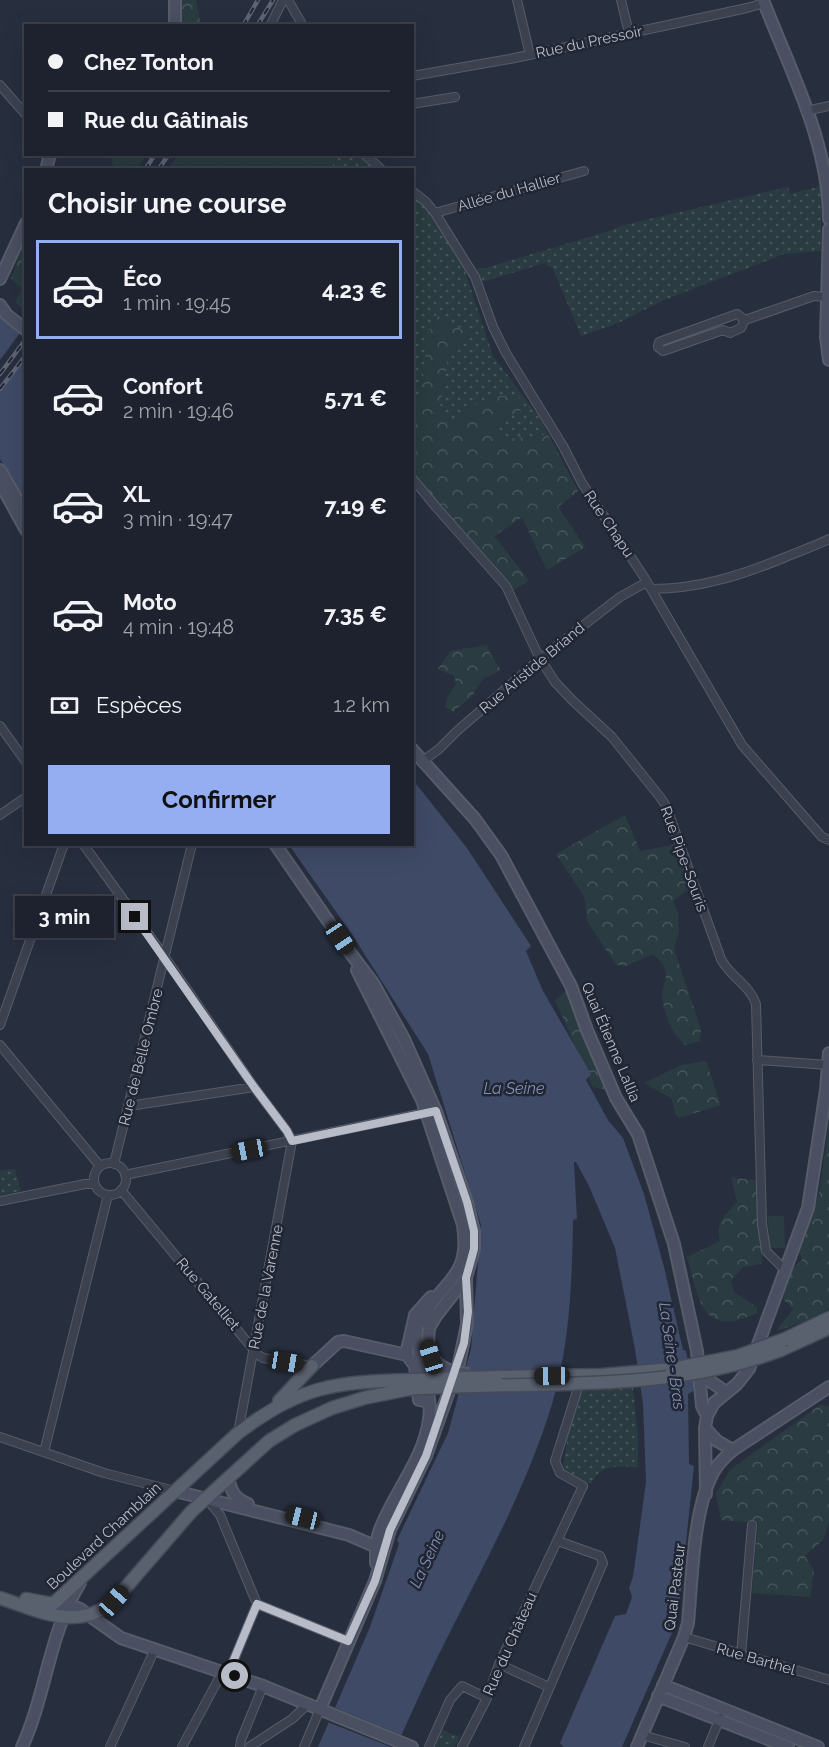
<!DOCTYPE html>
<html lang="fr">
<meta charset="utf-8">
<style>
body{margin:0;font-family:Raleway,sans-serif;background:#2a2f3a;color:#f1f3f6;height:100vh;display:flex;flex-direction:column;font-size:22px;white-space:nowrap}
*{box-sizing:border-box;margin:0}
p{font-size:20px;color:#a0a4aa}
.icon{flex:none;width:33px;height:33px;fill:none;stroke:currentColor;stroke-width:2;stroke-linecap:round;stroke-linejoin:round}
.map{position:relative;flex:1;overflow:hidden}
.details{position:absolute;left:24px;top:168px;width:390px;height:678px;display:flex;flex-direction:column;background:#1d222e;border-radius:0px;box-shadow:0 6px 24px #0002,0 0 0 2px #3b3f4a}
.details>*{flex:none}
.top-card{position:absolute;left:24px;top:24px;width:390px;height:132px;border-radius:0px;box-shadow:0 6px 24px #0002,0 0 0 2px #3b3f4a;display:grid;align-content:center;height:132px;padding:0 24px;background:#1d222e}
.end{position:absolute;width:27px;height:27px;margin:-14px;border:8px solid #b8bcc9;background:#111;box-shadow:0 0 0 3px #111}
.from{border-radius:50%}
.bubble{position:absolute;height:42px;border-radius:0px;background:#1d222e;box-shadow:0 6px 24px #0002,0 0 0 2px #3b3f4a;font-size:20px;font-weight:700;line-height:42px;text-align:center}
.car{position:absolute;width:18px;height:36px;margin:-18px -9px;border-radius:8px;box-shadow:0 0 4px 2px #0007;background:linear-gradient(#222 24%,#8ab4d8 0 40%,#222 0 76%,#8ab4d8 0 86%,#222 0)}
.top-card b{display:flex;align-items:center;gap:21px;height:57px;font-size:22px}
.top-card b+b{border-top:2px solid #3b3f4a}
.top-card i{width:15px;height:15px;background:#f1f3f6}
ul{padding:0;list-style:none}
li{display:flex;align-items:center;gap:18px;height:99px;margin:0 12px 9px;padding:0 12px;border:3px solid transparent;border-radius:0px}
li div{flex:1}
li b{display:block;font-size:22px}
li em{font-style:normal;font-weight:700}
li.selected{border-color:#95adf1}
li>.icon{width:54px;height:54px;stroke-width:1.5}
h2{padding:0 24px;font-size:27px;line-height:72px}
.pay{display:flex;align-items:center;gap:15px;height:66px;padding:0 24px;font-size:22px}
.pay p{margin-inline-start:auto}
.cta{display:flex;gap:12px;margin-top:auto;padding:12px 24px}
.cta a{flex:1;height:69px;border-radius:0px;background:#95adf1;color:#111;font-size:24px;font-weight:700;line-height:69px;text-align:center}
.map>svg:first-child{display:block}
.grass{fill:url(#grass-dots)}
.forest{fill:url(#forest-crowns)}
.garden{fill:#2a3c41}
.water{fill:#3f4a66}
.pier{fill:#272e3e}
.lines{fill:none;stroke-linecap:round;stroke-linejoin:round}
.street-casing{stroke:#565c69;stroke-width:10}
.secondary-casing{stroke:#565c69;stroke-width:14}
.primary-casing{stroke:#454a58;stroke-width:15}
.street{stroke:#3b414f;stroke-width:8}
.secondary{stroke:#4a4f61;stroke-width:10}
.primary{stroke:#59606e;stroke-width:12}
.rail-casing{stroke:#5e6475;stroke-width:4.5}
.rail{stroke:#202634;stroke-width:2;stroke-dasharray:7;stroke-linecap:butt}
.secondary-bridge-casing{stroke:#565c69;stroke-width:14;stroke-linecap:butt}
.primary-bridge-casing{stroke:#454a58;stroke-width:15;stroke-linecap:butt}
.secondary-bridge{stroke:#4a4f61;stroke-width:10}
.primary-bridge{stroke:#59606e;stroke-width:12}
.route{stroke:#b8bcc9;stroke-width:8}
.labels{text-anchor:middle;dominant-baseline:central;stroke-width:5;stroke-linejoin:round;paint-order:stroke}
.street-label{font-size:15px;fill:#b8bcc9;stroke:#202634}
.water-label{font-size:16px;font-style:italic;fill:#828eae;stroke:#202634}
</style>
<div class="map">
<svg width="829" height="1747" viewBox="0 0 829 1747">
<defs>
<pattern id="grass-dots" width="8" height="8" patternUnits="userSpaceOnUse" patternTransform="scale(1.5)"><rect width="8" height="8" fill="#2a3c41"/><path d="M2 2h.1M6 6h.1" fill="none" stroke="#47565b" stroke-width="1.8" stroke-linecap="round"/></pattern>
<pattern id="forest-crowns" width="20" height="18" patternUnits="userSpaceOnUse" patternTransform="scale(1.5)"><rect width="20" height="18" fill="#2a3c41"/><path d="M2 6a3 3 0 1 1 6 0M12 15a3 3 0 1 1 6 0" fill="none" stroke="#47565b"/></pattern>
</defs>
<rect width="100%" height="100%" fill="#272e3e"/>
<path class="grass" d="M 226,154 L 356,155 L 375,169 L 211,170 Z
M 821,186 L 821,251 L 784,254 L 664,300 L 616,324 L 581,336 L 553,269 L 545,263 L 482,282 L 477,268 L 485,268 L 606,232 L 624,225 L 788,187 L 790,194 Z
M 412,196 L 427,208 L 463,265 L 493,356 L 539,417 L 578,491 L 558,507 L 585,547 L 547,570 L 522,517 L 494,536 L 529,581 L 513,590 L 413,470 Z
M 15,1169 L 21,1191 L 0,1195 L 0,1170 Z
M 633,1388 L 638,1436 L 638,1467 C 617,1467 602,1462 591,1484 L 562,1470 L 567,1444 L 566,1438 L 580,1391 Z
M 442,1730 L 460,1737 L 455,1747 L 435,1747 Z"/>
<path class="forest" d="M 181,0 L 196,0 L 201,25 L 181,25 Z
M 179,154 L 326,155 L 336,169 L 168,169 Z
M 111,155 L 111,154 L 146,155 L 136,170 L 111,169 L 113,167 Z
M 25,238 L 26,239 L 25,311 L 15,302 L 22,288 L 11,279 Z
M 436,315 L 462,329 L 470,336 L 458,351 L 448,358 L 440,408 L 444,423 L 457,420 L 470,408 L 488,398 L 509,395 L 521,399 L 520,413 L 502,418 L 491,432 L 508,439 L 548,434 L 578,491 L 558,507 L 585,547 L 547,570 L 522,517 L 494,536 L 529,581 L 513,590 L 439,507 L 413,470 L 412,404 L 420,402 L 428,333 Z
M 487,645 L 490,653 L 501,670 L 483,679 L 472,696 L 453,712 L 445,707 L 448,696 L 456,684 L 454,676 L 438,669 L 450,651 Z
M 625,815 L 640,851 L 678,844 L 689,889 L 673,901 L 678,913 L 679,932 L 674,949 L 701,1029 L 700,1041 L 685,1045 C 673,1035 666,1019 663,1003 C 659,980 677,975 653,954 L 626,966 L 616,965 L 587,921 L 585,898 L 556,854 Z
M 568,990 L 610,1091 L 593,1087 L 555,1000 Z
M 706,1061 L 721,1105 L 679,1118 L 676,1115 L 671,1098 L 644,1083 L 681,1065 Z
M 829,1125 L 829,1309 L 806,1321 L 776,1331 L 793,1309 L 783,1299 L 792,1269 L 802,1260 L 799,1250 L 819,1193 Z
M 731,1177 L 758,1181 L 762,1264 L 743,1267 L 731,1281 L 734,1292 L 757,1307 L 757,1313 C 700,1339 700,1300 687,1257 L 720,1241 C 715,1223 725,1215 737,1202 Z
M 820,1405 L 829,1406 L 829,1522 L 823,1540 L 805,1556 L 814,1571 L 810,1597 L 752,1593 L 758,1523 L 721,1520 L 716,1493 L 731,1469 Z"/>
<path class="garden" d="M 768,1216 L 784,1216 L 785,1248 L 769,1248 Z"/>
<path class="water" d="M 0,314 L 25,335 L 25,500 L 0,459 Z
M 413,780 L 467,848 L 531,946 L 526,951 L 543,991 L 591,1074 L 586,1080 L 608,1120 L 623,1138 L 644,1194 L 664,1267 L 683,1350 L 686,1351 L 688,1362 L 692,1369 L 695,1390 L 688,1394 L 689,1464 L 694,1466 L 678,1619 L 622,1747 L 564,1747 L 560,1743 L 615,1616 L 626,1614 L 632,1597 L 629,1588 L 633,1577 L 646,1482 L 643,1404 L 635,1349 L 615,1248 L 589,1186 L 576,1162 L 574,1162 L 577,1219 L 573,1220 C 572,1281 570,1345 552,1404 C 525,1493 479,1573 438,1656 C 423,1686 410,1717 396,1747 L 318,1747 L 370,1627 L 399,1544 L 397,1540 L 448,1433 L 471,1349 L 481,1225 L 428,1054 L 351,933 L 289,845 L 412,844 Z"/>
<path class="pier" d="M 23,329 L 26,331 L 25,357 L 0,392 L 0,360 Z
M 331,1706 L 404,1736 L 399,1747 L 391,1747 L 325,1721 Z"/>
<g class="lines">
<defs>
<path id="street" d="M 288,0 L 303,26
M 517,0 L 530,55
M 621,0 L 629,33
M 270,26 L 283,0
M 412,76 L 510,59 L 747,8 L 764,3
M 0,85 L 26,115
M 412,104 L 455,97
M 806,111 L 829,106
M 364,154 L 382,170
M 412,191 L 426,202 L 435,213 L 475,277 L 493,327 L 506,353 L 563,446 L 582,483 L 644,577 L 742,745 L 822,837 L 829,840
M 435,213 L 584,171
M 737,314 L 745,320 L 741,328 L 730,333 L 723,330 L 663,351 L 658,347 L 659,342 Z
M 745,320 L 814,296 L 827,297
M 412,478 L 436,507 L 506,586 L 539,657 L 555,682 L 572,700 L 612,737 L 660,797 L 666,806 L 721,959 C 730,977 750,985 756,1004 L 762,1224 L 766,1251 L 785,1270
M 651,589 C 699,589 742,575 786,557 C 800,551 815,546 829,539
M 0,726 L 26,762
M 423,761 L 439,749 L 457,731 L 540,659 L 620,597 L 647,582
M 0,815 L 26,797
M 83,844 L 162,953 L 254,1087 L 287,1131 L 292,1141
M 0,1025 L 64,844
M 0,1045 L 100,1166
M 757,1060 L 828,1065
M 129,1106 L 254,1087
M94 1179a16 16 0 1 1 32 0a16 16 0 1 1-32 0Z
M 114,1164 L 192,844
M 125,1175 L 429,1112
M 121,1190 L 258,1355 L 263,1358 L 312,1366
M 0,1201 L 85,1184 L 95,1184
M 238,1433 L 292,1141
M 0,1437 L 104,1473 L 175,1491
M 44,1452 L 108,1195
M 206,1498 L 220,1515 L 257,1604
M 257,1604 L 348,1641
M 684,1637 L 829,1680
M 741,1655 L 752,1525
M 499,1664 L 549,1687
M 642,1735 L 685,1747
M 110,1747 L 155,1649
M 182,1747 L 218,1680 L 230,1669 L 257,1604
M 240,1747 L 241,1740 L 263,1686
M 249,1747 L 292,1719 L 308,1704
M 304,1747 L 320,1709
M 429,1747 L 450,1700 L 462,1686 L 487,1698
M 462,1747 L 487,1698 L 499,1664 L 583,1486 L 560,1473 L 555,1461 L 577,1391
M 524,1747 L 603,1563 L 600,1556 L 558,1541
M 708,1747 L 720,1718"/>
<path id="secondary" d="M 175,0 L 175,26
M 763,0 C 790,70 829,143 829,219
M 46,170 L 50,154
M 829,229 L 826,337 L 829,360
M 0,279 L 26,223
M 0,305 L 7,315 L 26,330
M 0,470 L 26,515
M 0,483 L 26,530
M 412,749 L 475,819 L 501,855 L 571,986 L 587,1030 L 616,1098 L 638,1134 L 674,1244 L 697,1351 L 702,1406 L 707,1416
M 275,844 L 348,950 L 373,983 L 404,1039 L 436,1111 L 467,1202 L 474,1231 L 474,1249 L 466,1278 L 467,1324 L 459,1363 L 426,1456 L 390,1530 L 375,1581 L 320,1709
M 357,970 L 422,1100 L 463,1225 C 472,1284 436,1280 421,1325 C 411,1357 434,1387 429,1419 C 424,1459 395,1491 381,1527 C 376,1538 376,1551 376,1563
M 429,1328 L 436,1316 L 466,1278
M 312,1366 L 338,1342 L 344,1341 L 407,1355
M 699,1369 L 707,1379 L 726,1392
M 429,1402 L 419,1400 L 415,1366 L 407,1355 L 407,1350 L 415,1315 L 431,1297
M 705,1428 L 717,1441 L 733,1450
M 228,1478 C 232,1493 234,1498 248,1504
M 175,1491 L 349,1535 L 372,1545 L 381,1546
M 706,1494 L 705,1428 L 707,1416 L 714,1403 L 737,1384 L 749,1369 L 808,1208 L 826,1090 L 829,1053
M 53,1604 L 73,1606 L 80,1609 L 121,1638 L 263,1686 L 412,1747
M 663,1685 L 818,1747
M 658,1696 L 788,1747
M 22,1747 C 47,1692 48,1636 80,1583
M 637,1747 L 684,1637 L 688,1623 C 692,1580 693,1508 714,1471 C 719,1462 726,1456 733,1450 L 829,1387"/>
<path id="primary" d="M 785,1339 L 829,1318
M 781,1350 L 829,1328
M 496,1377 L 602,1375 L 672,1369
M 279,1401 L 312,1366
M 0,1598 C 40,1611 77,1632 114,1601 L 191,1512 L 269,1441 L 295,1425 L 332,1408 L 364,1398 L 409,1389
M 26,1599 L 53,1604 L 238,1433 C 300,1386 334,1382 410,1380"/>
</defs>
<use href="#street" class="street-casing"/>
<use href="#secondary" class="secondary-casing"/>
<use href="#primary" class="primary-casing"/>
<use href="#street" class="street"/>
<use href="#secondary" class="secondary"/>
<use href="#primary" class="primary"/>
<defs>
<path id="rail" d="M 243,26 L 258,0
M 257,26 L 273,0
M 145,170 L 155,154
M 158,170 L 169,154
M 0,374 L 26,339
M 0,389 L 26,355"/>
</defs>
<use href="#rail" class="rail-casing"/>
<use href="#rail" class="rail"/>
<defs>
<path id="secondary-bridge" d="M 429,1328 C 425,1359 438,1371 469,1374"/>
<path id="primary-bridge" d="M 672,1369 L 738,1356 L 785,1339
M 410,1380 L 496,1377
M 409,1389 C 533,1380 662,1395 781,1350"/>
</defs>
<use href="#secondary-bridge" class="secondary-bridge-casing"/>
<use href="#primary-bridge" class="primary-bridge-casing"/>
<use href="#secondary-bridge" class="secondary-bridge"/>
<use href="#primary-bridge" class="primary-bridge"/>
</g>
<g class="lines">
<path class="route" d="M 135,917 L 254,1087 L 287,1131 L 292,1141 L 436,1111 L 467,1202 L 474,1231 L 474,1249 L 466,1278 L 468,1312 L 464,1343 L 426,1456 L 390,1530 L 375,1581 L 348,1641 L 257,1604 L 230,1669 L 225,1674 L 235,1676"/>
</g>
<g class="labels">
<g class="street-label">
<text transform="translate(589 42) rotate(-12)">Rue du Pressoir</text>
<text transform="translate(509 192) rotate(-16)">Allée du Hallier</text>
<text transform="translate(609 524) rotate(56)">Rue Chapu</text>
<text transform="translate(532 668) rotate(-40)">Rue Aristide Briand</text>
<text transform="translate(684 859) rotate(70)">Rue Pipe-Souris</text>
<text transform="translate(611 1042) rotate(67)">Quai Étienne Lallia</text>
<text transform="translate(141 1057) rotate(-76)">Rue de Belle Ombre</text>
<text transform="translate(266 1287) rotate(-79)">Rue de la Varenne</text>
<text transform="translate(208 1294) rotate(50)">Rue Gatelliet</text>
<text transform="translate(104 1536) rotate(-43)">Boulevard Chamblain</text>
<text transform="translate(675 1587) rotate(-83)">Quai Pasteur</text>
<text transform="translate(510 1644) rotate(-66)">Rue du Château</text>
<text transform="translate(756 1659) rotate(16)">Rue Barthel</text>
</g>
<g class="water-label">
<text x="514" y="1088">La Seine</text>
<text transform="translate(672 1356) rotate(82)">La Seine - Bras</text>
<text transform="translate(427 1559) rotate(-65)">La Seine</text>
</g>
</g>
</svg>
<i class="end from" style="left:235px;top:1676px"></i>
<i class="end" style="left:135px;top:917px"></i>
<div class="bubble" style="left:15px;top:896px;width:99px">3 min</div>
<i class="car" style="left:340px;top:938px;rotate:146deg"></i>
<i class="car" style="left:249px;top:1150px;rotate:259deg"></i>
<i class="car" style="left:431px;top:1357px;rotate:343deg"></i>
<i class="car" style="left:286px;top:1362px;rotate:99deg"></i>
<i class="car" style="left:552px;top:1376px;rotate:269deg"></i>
<i class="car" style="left:303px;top:1518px;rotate:284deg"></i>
<i class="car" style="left:114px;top:1601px;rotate:41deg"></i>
<div class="top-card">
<b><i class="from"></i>Chez Tonton</b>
<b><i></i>Rue du Gâtinais</b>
</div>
<section class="details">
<h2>Choisir une course</h2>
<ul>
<li class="selected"><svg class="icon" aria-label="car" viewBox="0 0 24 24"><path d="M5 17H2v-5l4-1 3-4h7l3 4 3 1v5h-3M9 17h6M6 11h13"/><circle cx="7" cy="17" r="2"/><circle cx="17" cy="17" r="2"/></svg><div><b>Éco</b><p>1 min · 19:45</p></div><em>4.23 €</em></li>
<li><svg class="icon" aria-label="car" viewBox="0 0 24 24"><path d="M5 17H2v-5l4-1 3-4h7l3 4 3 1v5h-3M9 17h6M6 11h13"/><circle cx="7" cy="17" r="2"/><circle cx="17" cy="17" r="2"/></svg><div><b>Confort</b><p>2 min · 19:46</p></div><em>5.71 €</em></li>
<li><svg class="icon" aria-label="car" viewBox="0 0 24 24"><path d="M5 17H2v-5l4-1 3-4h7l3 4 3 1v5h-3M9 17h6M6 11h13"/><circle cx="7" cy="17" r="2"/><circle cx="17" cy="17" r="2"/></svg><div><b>XL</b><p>3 min · 19:47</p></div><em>7.19 €</em></li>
<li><svg class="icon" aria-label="car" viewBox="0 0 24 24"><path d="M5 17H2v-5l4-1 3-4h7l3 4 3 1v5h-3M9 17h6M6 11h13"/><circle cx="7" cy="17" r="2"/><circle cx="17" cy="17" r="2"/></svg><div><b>Moto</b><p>4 min · 19:48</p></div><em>7.35 €</em></li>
</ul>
<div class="pay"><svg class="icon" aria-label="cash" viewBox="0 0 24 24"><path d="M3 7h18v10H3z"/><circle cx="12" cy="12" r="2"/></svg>Espèces<p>1.2 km</p></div>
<div class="cta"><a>Confirmer</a></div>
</section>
</div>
